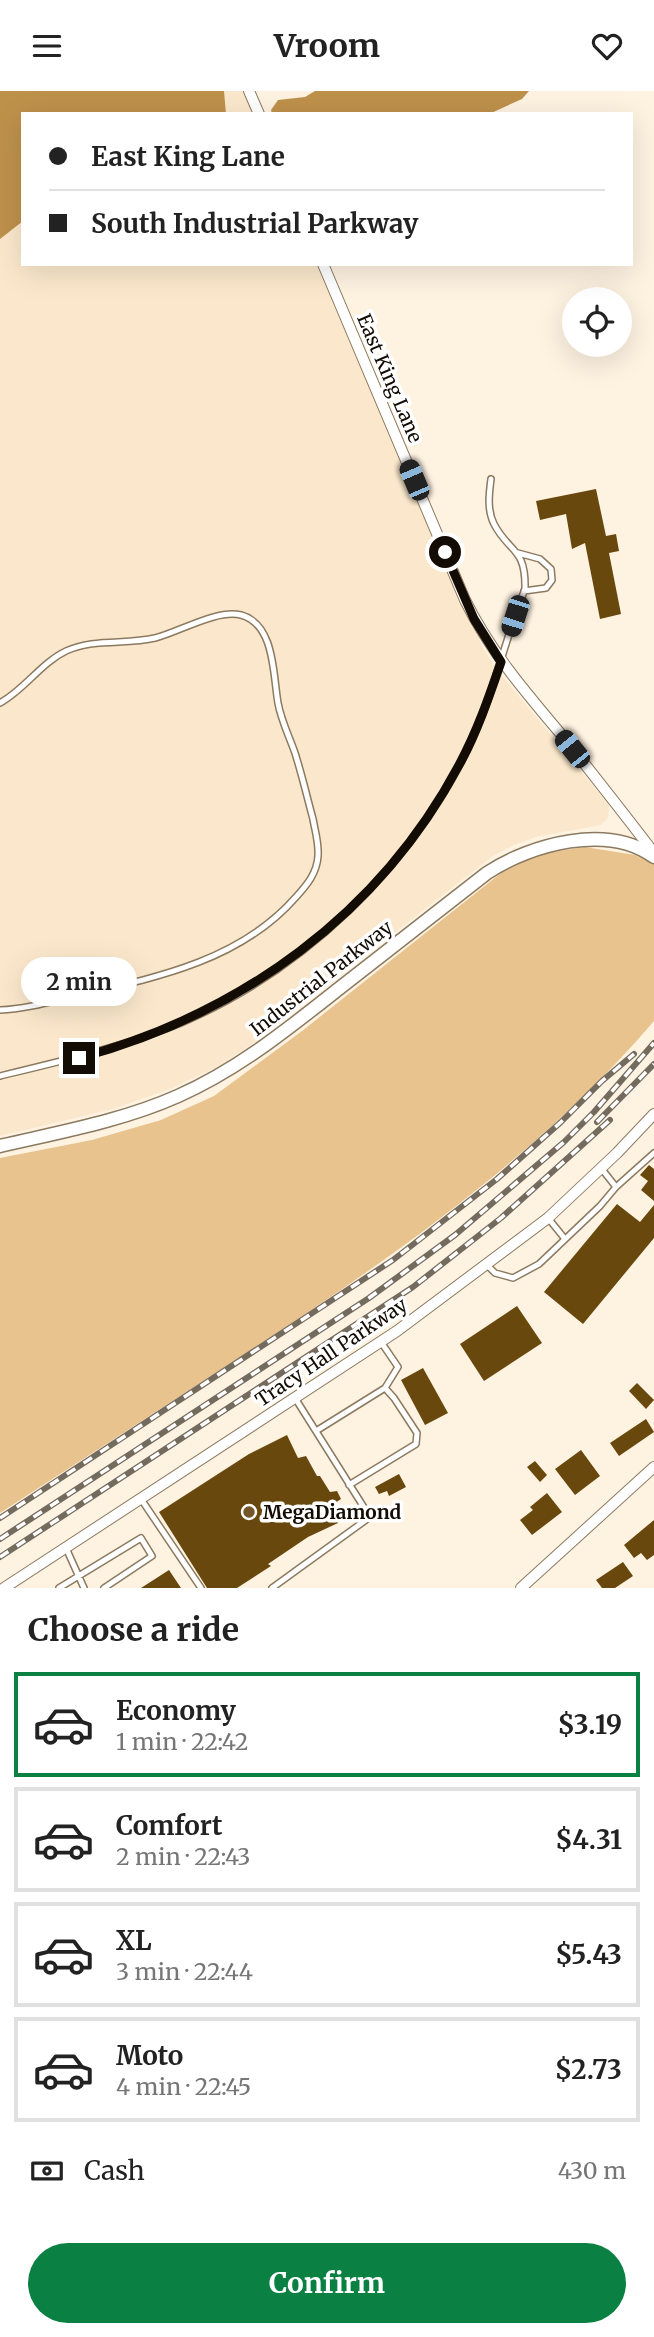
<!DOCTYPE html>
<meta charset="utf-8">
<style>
body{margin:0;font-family:Merriweather,serif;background:#f6f6f6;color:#222;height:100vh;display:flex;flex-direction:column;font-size:26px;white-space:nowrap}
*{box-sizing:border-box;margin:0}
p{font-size:23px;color:#767676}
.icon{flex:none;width:38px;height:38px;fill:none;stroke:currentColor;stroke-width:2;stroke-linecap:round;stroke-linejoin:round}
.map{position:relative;height:1497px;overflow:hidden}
.details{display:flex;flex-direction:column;background:#fff;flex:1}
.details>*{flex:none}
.banner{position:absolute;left:21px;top:21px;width:612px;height:154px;border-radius:0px;box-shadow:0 7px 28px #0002;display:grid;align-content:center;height:154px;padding:0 28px;background:#fff}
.tools{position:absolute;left:562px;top:196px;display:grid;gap:14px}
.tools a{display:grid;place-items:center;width:70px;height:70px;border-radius:50%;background:#fff;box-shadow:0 7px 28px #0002;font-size:35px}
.end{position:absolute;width:32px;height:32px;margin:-16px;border:9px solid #130c04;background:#fff;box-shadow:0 0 0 4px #fff}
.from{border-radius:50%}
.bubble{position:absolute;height:49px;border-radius:24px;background:#fff;box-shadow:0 7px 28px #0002;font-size:23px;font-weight:700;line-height:49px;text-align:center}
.car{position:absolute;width:21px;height:42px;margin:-21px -10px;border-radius:9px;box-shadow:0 0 5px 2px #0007;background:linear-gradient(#222 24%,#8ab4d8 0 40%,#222 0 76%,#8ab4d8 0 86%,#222 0)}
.banner b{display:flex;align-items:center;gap:24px;height:66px;font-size:26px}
.banner b+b{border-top:2px solid #e0e0e0}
.banner i{width:18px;height:18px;background:#222}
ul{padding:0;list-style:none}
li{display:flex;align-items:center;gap:21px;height:105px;margin:0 14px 10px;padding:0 14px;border:4px solid #e0e0e0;border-radius:0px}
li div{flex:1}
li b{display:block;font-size:26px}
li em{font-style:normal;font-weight:700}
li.selected{border-color:#0b8043}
li>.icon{width:63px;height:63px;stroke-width:1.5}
h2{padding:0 28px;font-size:32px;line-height:84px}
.pay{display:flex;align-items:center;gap:18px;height:77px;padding:0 28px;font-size:26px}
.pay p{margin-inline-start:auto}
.button{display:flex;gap:14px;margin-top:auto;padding:14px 28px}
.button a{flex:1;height:80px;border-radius:42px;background:#0b8043;color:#fff;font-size:28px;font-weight:700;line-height:80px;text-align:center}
header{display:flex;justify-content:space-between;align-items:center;height:91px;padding:0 28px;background:#fff;font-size:32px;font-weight:700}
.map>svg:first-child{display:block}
.built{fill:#fbe8cc}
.green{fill:#e8c38e}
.water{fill:#be914b}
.building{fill:#69480e}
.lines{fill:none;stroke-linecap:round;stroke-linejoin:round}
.service-casing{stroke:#8c7a60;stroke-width:8}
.minor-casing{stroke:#8c7a60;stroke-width:12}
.tertiary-casing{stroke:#8c7a60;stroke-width:15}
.service{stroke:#fff;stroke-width:5}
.minor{stroke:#fff;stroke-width:10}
.tertiary{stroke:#fff;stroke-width:12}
.rail-casing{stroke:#746b5f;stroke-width:6}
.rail{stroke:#fff;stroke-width:3.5;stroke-dasharray:10;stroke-linecap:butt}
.route{stroke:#130c04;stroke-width:9}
.poi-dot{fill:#735629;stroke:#fff;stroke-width:2.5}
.labels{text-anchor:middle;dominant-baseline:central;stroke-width:7;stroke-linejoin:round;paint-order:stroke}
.street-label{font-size:19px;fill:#130c04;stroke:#fff}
.poi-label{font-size:19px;font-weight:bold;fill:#130c04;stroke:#fff;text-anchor:start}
</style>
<header><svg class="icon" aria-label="menu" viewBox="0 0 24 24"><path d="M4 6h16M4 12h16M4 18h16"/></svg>Vroom<svg class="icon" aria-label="heart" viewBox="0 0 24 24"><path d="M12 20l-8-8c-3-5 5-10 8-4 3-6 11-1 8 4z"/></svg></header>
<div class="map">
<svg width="654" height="1497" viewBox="0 0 654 1497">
<rect width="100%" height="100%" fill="#fef2e1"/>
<path class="built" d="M 0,0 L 244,0 L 254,23 L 23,23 L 23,173 L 318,173 L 482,555 L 498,580 L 609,714 L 608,727 L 601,734 L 536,746 L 514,754 L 493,765 L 252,953 L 215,977 L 170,998 L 113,1018 L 0,1045 Z"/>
<path class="green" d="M 585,756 L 635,764 L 654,773 L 654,930 C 536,1068 382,1174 231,1272 C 154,1322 77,1372 0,1422 L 0,1067 L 92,1049 L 161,1029 L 214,1005 L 302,940 L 501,782 L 539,763 Z"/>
<path class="water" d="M 0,0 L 224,0 L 226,23 L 23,23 L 23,130 L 0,148 Z
M 315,0 L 529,0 L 522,8 L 489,23 L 272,23 L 271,19 L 278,9 L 305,6 Z"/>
<path class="building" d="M 596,398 L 606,445 L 616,443 L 619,460 L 609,462 L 621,523 L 600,528 L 585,452 L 572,458 L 566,423 L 540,429 L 536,410 Z
M 649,1074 L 654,1078 L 654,1110 L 641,1099 L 648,1090 L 640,1084 Z
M 617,1113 L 640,1131 L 654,1114 L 654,1147 L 583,1233 L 544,1201 Z
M 517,1215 L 542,1252 L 484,1290 L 460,1253 Z
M 423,1277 L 448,1322 L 425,1334 L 401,1289 Z
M 637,1292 L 654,1309 L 646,1318 L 629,1300 Z
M 646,1328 L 654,1341 L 619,1365 L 610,1352 Z
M 287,1344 L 298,1367 L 306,1365 L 317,1385 L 320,1385 L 330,1401 L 337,1400 L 341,1408 L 335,1412 L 339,1420 L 334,1424 L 338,1432 L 308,1446 L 268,1473 L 271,1475 L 237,1497 L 207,1497 L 159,1421 L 249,1363 Z
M 581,1359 L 600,1385 L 575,1404 L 555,1378 Z
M 535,1370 L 547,1384 L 540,1391 L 527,1376 Z
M 399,1383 L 406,1396 L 389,1405 L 387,1400 L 379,1403 L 375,1396 Z
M 547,1402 L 562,1421 L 532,1444 L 520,1429 L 533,1419 L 530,1416 Z
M 654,1429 L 654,1464 L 647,1469 L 641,1462 L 634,1467 L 624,1454 Z
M 623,1471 L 633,1485 L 615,1497 L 602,1497 L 596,1489 Z
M 169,1479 L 181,1497 L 141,1497 Z"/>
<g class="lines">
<defs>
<path id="service" d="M 518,462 L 540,468 L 551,478 L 552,489 L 546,497 L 524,500
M 0,612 C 25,598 41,572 66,560 C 94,547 126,554 155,547 C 179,541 217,518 241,524 C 275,533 273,584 278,612 C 281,629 289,645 295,662 C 302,684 307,706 313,728 C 315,740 319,752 318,765 C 317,782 307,794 296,806 C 242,868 160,886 83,903 C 56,909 28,918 0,919
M 0,985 C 62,970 124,956 183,931 C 305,878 409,777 468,658 C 493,606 504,551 525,498 C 526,456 509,462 494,433 C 487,419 489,403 491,388
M 601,1077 L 616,1096
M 548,1127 L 565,1148
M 486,1173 L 495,1182 L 513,1187 L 539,1173 L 600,1115 L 616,1096 L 654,1062
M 316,1340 L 385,1297 L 398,1276 L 381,1251
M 349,1394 L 416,1353 L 417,1342 L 394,1307 L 385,1297
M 141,1408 L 201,1497
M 66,1457 L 84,1497
M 59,1497 L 141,1447 L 152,1465 L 104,1497
M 272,1497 L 370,1426 L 295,1307"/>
<path id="minor" d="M 249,0 L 259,23
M 323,173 L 465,509 C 491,562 528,604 565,648 C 595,686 625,724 654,762
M 4,1497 L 397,1240 L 548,1127 L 617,1062 L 654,1023
M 521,1497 L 654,1376"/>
<path id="tertiary" d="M 0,1055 C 60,1041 122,1030 178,1005 C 239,978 289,937 341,896 C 390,858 439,820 487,782 C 531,753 608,732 654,766"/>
</defs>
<use href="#service" class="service-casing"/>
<use href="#minor" class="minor-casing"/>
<use href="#tertiary" class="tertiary-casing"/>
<use href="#service" class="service"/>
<use href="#minor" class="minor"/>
<use href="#tertiary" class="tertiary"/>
<defs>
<path id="rail" d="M 597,1031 L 654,973
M 0,1427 L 393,1169 L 497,1088 L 561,1031 L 602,990 L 634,963
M 0,1448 L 369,1207 L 455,1144 L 564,1051 L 594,1021 L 654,952
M 0,1466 L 413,1196 L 501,1127 L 610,1029"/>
</defs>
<use href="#rail" class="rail-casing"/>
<use href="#rail" class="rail"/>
</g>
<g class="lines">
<path class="route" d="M 79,967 C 241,923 379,824 459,674 C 477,641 489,606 501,571 L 474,528 L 445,461"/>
</g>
<circle class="poi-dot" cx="249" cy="1421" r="7"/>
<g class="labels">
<g class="street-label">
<text transform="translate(390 287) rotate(67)">East King Lane</text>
<text transform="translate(321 887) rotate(-38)">Industrial Parkway</text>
<text transform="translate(331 1261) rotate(-34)">Tracy Hall Parkway</text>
</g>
<g class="poi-label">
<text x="263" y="1421">MegaDiamond</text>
</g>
</g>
</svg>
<div class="tools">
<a><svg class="icon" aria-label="locate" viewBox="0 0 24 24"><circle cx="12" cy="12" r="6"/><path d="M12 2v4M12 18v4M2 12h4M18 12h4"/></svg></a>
</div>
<i class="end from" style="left:445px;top:461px"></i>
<i class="end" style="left:79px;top:967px"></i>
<div class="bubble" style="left:21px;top:866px;width:116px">2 min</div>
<i class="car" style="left:414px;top:389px;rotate:337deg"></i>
<i class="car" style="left:515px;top:525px;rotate:198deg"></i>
<i class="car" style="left:572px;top:658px;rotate:321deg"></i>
<div class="banner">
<b><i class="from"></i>East King Lane</b>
<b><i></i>South Industrial Parkway</b>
</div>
</div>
<section class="details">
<h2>Choose a ride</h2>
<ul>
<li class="selected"><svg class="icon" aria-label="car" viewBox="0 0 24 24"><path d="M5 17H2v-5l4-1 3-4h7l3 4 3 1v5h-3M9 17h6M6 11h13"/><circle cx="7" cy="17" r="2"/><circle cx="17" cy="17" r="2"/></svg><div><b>Economy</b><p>1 min · 22:42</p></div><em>$3.19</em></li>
<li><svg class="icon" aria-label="car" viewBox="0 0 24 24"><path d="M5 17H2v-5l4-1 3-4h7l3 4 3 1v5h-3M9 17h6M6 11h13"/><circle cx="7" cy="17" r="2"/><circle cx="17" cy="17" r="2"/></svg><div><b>Comfort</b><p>2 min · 22:43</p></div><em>$4.31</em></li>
<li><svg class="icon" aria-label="car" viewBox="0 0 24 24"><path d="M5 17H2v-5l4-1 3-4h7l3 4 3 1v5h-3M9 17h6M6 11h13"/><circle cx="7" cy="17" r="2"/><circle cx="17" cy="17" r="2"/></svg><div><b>XL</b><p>3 min · 22:44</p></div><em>$5.43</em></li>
<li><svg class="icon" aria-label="car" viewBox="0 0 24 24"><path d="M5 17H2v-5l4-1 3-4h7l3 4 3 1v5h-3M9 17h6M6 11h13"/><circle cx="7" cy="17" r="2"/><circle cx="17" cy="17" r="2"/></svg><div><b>Moto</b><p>4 min · 22:45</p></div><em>$2.73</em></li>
</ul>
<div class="pay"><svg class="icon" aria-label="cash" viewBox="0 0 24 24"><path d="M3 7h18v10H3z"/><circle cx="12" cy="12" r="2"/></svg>Cash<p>430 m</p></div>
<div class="button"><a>Confirm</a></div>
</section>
